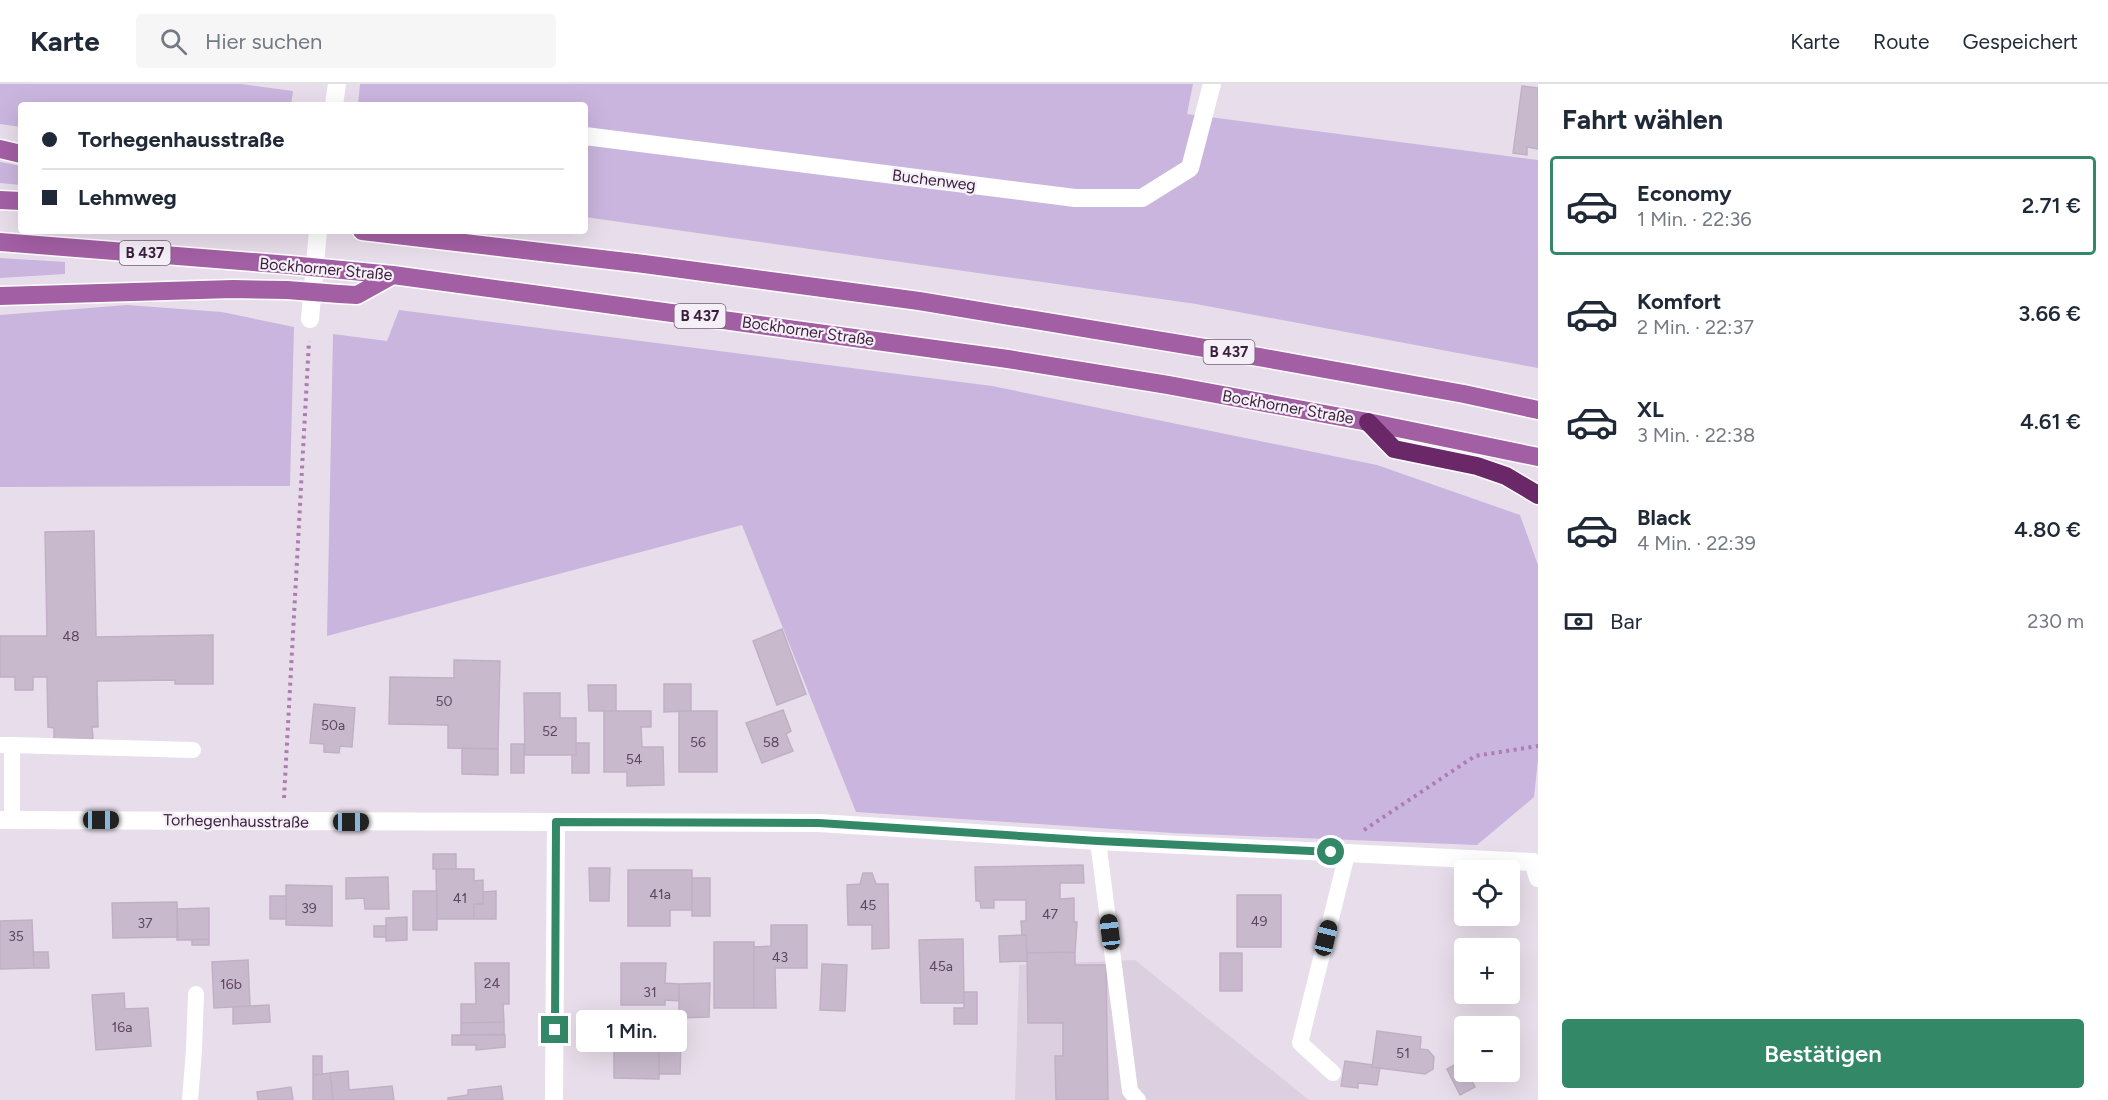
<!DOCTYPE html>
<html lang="de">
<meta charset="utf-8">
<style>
body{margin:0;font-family:Figtree,sans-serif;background:#f6f6f7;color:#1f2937;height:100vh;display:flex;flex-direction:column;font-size:22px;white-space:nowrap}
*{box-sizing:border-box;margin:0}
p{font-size:20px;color:#747a83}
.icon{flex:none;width:33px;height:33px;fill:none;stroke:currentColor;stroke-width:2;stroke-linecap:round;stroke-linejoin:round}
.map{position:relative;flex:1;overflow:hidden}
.sheet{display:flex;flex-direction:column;background:#fff;width:570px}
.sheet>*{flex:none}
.hud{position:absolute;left:18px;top:18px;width:570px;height:132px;border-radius:6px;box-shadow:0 6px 24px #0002;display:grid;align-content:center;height:132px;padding:0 24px;background:#fff}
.buttons{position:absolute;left:1454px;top:776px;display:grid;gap:12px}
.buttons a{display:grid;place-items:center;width:66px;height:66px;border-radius:6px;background:#fff;box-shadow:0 6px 24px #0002;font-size:30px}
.end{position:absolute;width:27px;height:27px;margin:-14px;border:8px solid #338867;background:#fff;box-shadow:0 0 0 3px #fff}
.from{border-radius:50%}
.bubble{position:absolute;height:42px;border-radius:6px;background:#fff;box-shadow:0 6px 24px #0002;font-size:20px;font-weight:600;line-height:42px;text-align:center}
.car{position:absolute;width:18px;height:36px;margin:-18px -9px;border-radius:8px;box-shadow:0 0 4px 2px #0007;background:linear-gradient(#222 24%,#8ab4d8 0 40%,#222 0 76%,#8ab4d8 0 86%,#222 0)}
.hud b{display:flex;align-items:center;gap:21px;height:57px;font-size:22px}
.hud b+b{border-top:2px solid #e0e1e3}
.hud i{width:15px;height:15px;background:#1f2937}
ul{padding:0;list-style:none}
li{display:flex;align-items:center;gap:18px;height:99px;margin:0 12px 9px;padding:0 12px;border:3px solid transparent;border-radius:6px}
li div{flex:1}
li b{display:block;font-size:22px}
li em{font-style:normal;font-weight:600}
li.selected{border-color:#338867}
li>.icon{width:54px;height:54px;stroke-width:1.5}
h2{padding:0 24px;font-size:27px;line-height:72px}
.pay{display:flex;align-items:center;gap:15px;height:66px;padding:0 24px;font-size:22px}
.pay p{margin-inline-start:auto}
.action{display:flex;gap:12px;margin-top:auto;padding:12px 24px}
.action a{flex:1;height:69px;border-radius:6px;background:#338867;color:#fff;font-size:24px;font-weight:600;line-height:69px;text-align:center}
header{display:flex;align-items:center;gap:36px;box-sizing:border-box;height:84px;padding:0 30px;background:#fff;border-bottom:2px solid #e0e1e3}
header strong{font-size:28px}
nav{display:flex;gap:33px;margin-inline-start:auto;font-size:21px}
.search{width:420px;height:54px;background:#f6f6f7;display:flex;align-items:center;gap:15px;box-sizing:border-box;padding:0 21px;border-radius:6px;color:#747a83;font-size:22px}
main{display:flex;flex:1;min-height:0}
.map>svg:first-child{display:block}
.built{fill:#dccfdf}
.green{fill:#cab5de}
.building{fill:#c8bacc;stroke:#c1b0c5;stroke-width:1.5}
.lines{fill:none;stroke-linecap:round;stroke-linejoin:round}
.primary-casing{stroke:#fff;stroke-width:21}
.highway-casing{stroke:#fff;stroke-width:21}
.path{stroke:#ad7cb1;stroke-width:4;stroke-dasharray:3 4.5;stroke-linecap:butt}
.lane{stroke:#fff;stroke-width:16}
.street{stroke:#fff;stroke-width:18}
.primary{stroke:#a35fa4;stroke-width:18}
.highway{stroke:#6a2868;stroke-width:18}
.primary-bridge-casing{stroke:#fff;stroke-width:21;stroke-linecap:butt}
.primary-bridge{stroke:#a35fa4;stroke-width:18}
.route{stroke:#338867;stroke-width:8}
.labels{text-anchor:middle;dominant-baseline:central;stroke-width:4.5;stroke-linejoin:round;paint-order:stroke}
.number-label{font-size:14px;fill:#5e4560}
.shield{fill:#f5eff8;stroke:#735d74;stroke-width:1.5}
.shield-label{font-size:15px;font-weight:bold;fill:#3b1e3c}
.street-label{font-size:16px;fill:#3b1e3c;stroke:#f5eff8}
</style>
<header>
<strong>Karte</strong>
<div class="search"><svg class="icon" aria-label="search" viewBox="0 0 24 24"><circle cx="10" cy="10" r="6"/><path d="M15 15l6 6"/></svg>Hier suchen</div>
<nav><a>Karte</a><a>Route</a><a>Gespeichert</a></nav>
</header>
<main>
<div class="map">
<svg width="1538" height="1016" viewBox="0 0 1538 1016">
<rect width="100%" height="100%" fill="#e8deeb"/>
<path class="built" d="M 1135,876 L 1309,1016 L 1015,1016 L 1019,881 Z"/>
<path class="green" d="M 0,0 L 241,0 L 293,7 L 291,21 L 21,21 L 21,43 L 0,40 Z
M 360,0 L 1193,0 L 1187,30 L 1538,76 L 1538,284 L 1196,220 L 585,133 L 585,21 L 358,21 Z
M 0,78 L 21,82 L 21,101 L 0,99 Z
M 0,174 L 65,178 L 65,190 L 0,194 Z
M 127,221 L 222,228 L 294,243 L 290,402 L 0,403 L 0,231 Z
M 399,226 L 992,302 L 1377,381 L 1520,431 L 1538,481 L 1538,676 L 1534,713 L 1477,761 L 1173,749 L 856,728 L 742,441 L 327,552 L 333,250 L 387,257 Z"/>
<path class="building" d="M 1522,2 L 1538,4 L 1538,65 L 1527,63 L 1527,71 L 1513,69 Z
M 94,447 L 96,553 L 213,551 L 213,600 L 175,600 L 175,596 L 97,597 L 98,643 L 92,643 L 93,655 L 54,656 L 54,644 L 48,643 L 47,593 L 33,593 L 33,606 L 15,606 L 15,593 L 0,593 L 0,552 L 47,552 L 45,448 Z
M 782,545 L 806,610 L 777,621 L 753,557 Z
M 454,576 L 500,577 L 498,665 L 448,664 L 448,641 L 389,640 L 390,593 L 454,594 Z
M 664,600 L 691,600 L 691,627 L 664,628 Z
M 588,601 L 616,601 L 616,627 L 589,627 Z
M 524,609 L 560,609 L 560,634 L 576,634 L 576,671 L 525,671 Z
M 314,620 L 355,624 L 352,663 L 340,662 L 339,669 L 324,668 L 324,660 L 310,659 Z
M 783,626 L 791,647 L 786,650 L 793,667 L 762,679 L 746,639 Z
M 604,627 L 651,627 L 651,643 L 641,643 L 642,663 L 663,663 L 664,701 L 627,702 L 627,688 L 604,688 Z
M 679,627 L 717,627 L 717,688 L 679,688 Z
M 576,659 L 589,659 L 589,689 L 572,689 L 572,671 L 576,671 Z
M 511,660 L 524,660 L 524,689 L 511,689 Z
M 462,664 L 498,665 L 498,691 L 462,690 Z
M 433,770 L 456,770 L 456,785 L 433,785 Z
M 1083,781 L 1084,799 L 1060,799 L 1060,815 L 1074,814 L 1074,838 L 1077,838 L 1075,868 L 1027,869 L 1026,851 L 1022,851 L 1021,837 L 1026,837 L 1026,816 L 994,816 L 994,824 L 981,824 L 980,817 L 976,817 L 975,783 Z
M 589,784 L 610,784 L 609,817 L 590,817 Z
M 436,785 L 474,785 L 474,797 L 483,796 L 483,820 L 474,820 L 474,835 L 437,835 Z
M 628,786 L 692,786 L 692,826 L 670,826 L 670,842 L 628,842 Z
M 863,789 L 872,789 L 876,800 L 888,800 L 889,864 L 872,865 L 872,841 L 848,841 L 847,801 L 860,800 Z
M 388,793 L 389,825 L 365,825 L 364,814 L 346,815 L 346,794 Z
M 692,794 L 710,794 L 710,832 L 692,832 Z
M 286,801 L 332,802 L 332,842 L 286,841 Z
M 413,807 L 437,807 L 437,846 L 413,846 Z
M 496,807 L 496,835 L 474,835 L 474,820 L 483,820 L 483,808 Z
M 1237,811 L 1281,811 L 1281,863 L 1237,863 Z
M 270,812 L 286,812 L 286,835 L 270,835 Z
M 177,818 L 178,853 L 113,854 L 112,819 Z
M 209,824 L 209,855 L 177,856 L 177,825 Z
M 407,833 L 407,856 L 386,857 L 386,834 Z
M 32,836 L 34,884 L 0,885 L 0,837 Z
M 771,841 L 807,841 L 807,884 L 775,884 L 776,924 L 754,924 L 754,863 L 771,862 Z
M 374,842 L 386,842 L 386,853 L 374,853 Z
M 1026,851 L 1027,877 L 1000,878 L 999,852 Z
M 209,855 L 209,861 L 192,861 L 192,856 Z
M 963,855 L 964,919 L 921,919 L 919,856 Z
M 714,858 L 754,858 L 754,924 L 714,924 Z
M 33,868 L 48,868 L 49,884 L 34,884 Z
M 1075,868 L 1075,881 L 1106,881 L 1108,1016 L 1056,1016 L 1055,972 L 1063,972 L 1063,939 L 1028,939 L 1027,869 Z
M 1220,869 L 1242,869 L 1242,907 L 1220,907 Z
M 248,876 L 250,922 L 214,924 L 212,878 Z
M 475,879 L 509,879 L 509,920 L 503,920 L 504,938 L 461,939 L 461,920 L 476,920 Z
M 621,879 L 666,879 L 665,899 L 679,900 L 679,917 L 665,916 L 665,921 L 621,921 Z
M 822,880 L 847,881 L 845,927 L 820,926 Z
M 710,899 L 709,933 L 679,934 L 679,900 Z
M 964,908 L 977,908 L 977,940 L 954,940 L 954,924 L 964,924 Z
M 124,909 L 125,925 L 148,924 L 151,962 L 96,966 L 92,911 Z
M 269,921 L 270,938 L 233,940 L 233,923 Z
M 504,938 L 504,950 L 461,951 L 461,939 Z
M 1377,947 L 1421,953 L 1420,965 L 1428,966 L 1434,973 L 1433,985 L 1425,990 L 1372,983 Z
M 452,951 L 505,951 L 505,963 L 476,966 L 476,961 L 452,961 Z
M 614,956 L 659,956 L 659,995 L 614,994 Z
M 659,956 L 681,956 L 680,990 L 659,990 Z
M 313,972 L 322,972 L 322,990 L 313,991 Z
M 1345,977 L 1372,981 L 1372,983 L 1380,984 L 1377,1001 L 1358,999 L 1358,1004 L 1341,1002 Z
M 1462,977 L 1464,987 L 1467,987 L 1475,1003 L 1460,1011 L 1447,985 Z
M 348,987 L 349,1006 L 392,1002 L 394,1016 L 333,1016 L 330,989 Z
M 330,989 L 333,1016 L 313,1016 L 313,991 Z
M 501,1002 L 503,1016 L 448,1016 L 448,1014 L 468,1011 L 468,1006 Z
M 291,1003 L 293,1016 L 258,1016 L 257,1008 Z"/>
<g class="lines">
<defs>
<path id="primary" d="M 0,65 L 21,70
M 0,116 L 21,117
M 362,147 L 644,180 L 919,217 L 1259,273 L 1464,310 L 1538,326
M 0,158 L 290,181
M 342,186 L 393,191 L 1008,275 L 1168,301 L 1368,338 L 1538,373
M 339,210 L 357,211 L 393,191
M 0,212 L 233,205 L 287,206"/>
<path id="highway" d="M 1368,338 L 1394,365 L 1477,382 L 1506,392 L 1538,411"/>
</defs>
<use href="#primary" class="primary-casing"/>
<use href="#highway" class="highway-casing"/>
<path class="path" d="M 284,714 L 309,257
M 1364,746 L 1475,672 L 1538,662"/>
<path class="lane" d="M 0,661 L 12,661 L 12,736
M 12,661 L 193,666
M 1098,757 L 1130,1007 L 1138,1016
M 1333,989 L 1300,959 L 1347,770
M 190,1016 L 194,966 L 196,910"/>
<path class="street" d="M 334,21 L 337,0
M 585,52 L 1075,114 L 1142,114 L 1190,84 L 1212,0
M 310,235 L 318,147
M 0,736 L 819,739 L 1098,757 L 1533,778 L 1538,794
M 554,1016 L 556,738"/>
<use href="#primary" class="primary"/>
<use href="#highway" class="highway"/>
<defs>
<path id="primary-bridge" d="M 290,181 L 342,186
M 287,206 L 339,210"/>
</defs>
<use href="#primary-bridge" class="primary-bridge-casing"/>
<use href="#primary-bridge" class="primary-bridge"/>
</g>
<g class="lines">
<path class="route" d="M 555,946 L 556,738 L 819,739 L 1098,757 L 1331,768"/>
</g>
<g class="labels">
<g class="number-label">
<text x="71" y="552">48</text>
<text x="444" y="617">50</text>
<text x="333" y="641">50a</text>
<text x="550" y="647">52</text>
<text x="698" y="658">56</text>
<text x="771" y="658">58</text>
<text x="634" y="675">54</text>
<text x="660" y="810">41a</text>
<text x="460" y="814">41</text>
<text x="868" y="821">45</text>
<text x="309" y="824">39</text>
<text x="1050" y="830">47</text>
<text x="1259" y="837">49</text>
<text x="145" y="839">37</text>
<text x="16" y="852">35</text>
<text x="780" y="873">43</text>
<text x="941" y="882">45a</text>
<text x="492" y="899">24</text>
<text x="231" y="900">16b</text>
<text x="650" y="908">31</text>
<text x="122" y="943">16a</text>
<text x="1403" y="969">51</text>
</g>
<g class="shield">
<rect x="119.5" y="157" width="51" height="24" rx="4.5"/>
<rect x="674.5" y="220" width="51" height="24" rx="4.5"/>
<rect x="1203.5" y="256" width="51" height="24" rx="4.5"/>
</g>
<g class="shield-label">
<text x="145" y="169">B 437</text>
<text x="700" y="232">B 437</text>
<text x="1229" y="268">B 437</text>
</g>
<g class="street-label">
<text transform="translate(934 96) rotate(7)">Buchenweg</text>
<text transform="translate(326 185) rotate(5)">Bockhorner Straße</text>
<text transform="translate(808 247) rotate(8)">Bockhorner Straße</text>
<text transform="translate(1288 323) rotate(10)">Bockhorner Straße</text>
<text transform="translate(236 737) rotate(1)">Torhegenhausstraße</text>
</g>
</g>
</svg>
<div class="buttons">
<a><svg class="icon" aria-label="locate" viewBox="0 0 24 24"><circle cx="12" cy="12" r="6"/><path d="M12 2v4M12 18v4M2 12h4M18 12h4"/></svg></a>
<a>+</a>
<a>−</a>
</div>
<i class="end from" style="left:1331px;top:768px"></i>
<i class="end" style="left:555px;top:946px"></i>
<div class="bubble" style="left:576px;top:926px;width:111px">1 Min.</div>
<i class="car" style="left:101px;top:736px;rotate:90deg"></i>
<i class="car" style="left:351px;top:738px;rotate:90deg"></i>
<i class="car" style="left:1110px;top:848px;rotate:353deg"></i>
<i class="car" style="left:1326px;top:854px;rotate:14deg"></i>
<div class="hud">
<b><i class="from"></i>Torhegenhausstraße</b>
<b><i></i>Lehmweg</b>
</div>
</div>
<section class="sheet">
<h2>Fahrt wählen</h2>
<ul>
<li class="selected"><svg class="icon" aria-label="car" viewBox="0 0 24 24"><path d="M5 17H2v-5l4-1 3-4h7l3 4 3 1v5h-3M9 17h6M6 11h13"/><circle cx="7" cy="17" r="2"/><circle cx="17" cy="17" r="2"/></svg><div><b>Economy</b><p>1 Min. · 22:36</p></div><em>2.71 €</em></li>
<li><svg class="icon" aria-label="car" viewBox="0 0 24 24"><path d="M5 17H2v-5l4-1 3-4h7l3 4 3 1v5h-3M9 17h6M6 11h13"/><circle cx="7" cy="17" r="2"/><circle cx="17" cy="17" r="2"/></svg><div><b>Komfort</b><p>2 Min. · 22:37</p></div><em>3.66 €</em></li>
<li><svg class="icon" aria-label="car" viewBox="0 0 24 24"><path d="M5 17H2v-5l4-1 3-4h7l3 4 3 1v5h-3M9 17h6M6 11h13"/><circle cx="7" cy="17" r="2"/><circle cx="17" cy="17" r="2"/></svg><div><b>XL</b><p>3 Min. · 22:38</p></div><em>4.61 €</em></li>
<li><svg class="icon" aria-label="car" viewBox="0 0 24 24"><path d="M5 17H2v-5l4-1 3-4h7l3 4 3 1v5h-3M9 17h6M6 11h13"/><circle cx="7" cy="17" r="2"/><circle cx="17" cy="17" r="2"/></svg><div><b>Black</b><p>4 Min. · 22:39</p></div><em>4.80 €</em></li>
</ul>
<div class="pay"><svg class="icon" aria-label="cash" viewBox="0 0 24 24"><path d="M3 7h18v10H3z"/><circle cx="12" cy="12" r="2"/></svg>Bar<p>230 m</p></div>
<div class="action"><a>Bestätigen</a></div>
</section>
</main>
